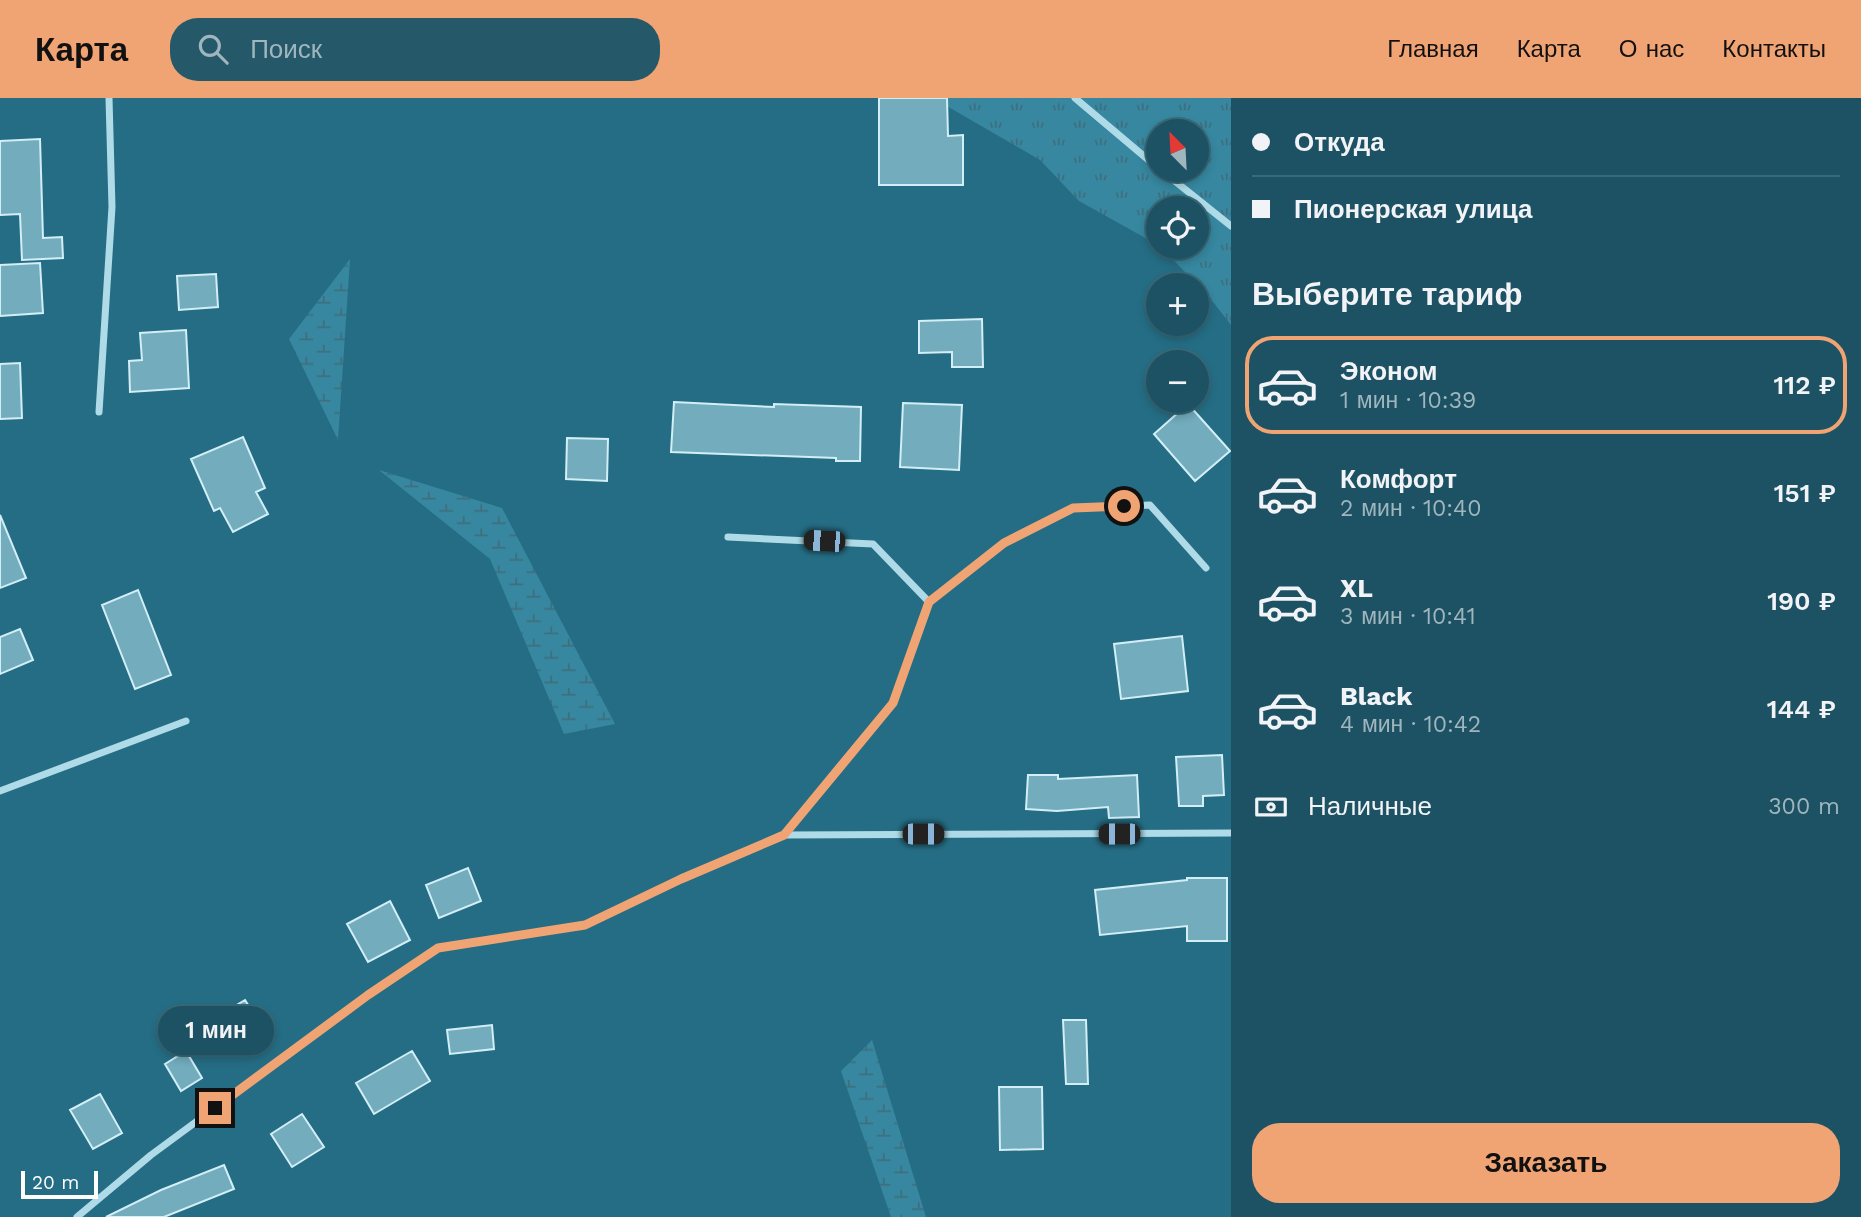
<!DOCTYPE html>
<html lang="ru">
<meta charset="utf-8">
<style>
body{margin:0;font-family:"Work Sans",sans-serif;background:#255869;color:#f1f3f6;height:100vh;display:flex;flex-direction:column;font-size:26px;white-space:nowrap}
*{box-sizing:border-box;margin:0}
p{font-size:23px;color:#a0b6be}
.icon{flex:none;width:38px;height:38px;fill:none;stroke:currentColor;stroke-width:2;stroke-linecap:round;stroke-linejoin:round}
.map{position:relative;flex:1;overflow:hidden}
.sheet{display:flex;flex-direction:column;background:#1c5263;width:630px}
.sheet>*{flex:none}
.hud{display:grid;align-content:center;height:154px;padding:0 21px;background:#1c5263}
.needle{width:46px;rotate:336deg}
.buttons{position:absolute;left:1146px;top:21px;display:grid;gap:14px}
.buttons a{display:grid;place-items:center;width:63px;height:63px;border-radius:50%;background:#1c5263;box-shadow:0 4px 10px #0003,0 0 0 2px #3a6978;font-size:35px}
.scale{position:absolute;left:21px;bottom:18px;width:77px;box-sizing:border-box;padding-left:7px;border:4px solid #fff;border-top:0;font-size:19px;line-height:24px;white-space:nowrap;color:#fff;-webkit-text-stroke:5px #256d84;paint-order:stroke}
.end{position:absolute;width:32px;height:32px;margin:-16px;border:9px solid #f1a473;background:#111;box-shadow:0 0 0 4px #111}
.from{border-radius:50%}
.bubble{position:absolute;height:49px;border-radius:24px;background:#1c5263;box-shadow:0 4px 10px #0003,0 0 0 2px #3a6978;font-size:23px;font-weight:600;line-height:49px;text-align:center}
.car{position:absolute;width:21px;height:42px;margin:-21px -10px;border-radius:9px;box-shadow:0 0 5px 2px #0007;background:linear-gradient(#222 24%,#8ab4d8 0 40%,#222 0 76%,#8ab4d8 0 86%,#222 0)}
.hud b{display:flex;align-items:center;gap:24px;height:66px;font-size:26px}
.hud b+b{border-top:2px solid #3a6978}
.hud i{width:18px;height:18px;background:#f1f3f6}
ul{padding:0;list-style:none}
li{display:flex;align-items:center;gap:21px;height:98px;margin:0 14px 10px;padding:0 7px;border:4px solid transparent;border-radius:28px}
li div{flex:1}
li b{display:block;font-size:26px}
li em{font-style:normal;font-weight:600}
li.on{border-color:#f1a473}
li>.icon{width:63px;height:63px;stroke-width:1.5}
h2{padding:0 21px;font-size:32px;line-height:84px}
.pay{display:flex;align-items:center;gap:18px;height:77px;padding:0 21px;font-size:26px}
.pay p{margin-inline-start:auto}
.primary-button{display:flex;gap:14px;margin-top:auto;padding:14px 21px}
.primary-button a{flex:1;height:80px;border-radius:28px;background:#f1a473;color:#111;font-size:28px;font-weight:600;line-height:80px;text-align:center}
header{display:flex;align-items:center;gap:42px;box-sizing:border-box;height:98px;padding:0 35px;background:#f1a473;color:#111}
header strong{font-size:33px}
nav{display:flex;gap:38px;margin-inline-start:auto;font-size:24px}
.search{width:490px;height:63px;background:#255869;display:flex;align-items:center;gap:18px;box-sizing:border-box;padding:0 24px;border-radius:28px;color:#a0b6be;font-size:26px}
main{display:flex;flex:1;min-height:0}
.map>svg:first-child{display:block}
.wetland{fill:url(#wetland-marsh)}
.park{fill:url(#park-tufts);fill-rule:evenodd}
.building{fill:#72acbd;stroke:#d2eef6;stroke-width:2}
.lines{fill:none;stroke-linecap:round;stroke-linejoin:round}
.street{stroke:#afdbe8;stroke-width:7}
.route{stroke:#f1a473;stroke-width:9}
</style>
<header>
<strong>Карта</strong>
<div class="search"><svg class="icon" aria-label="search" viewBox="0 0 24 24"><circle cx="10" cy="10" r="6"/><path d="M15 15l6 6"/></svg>Поиск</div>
<nav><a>Главная</a><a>Карта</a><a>О нас</a><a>Контакты</a></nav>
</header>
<main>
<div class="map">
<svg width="1231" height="1119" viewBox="0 0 1231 1119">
<defs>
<pattern id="wetland-marsh" width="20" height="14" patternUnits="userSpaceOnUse" patternTransform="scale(1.75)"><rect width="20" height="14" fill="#36879f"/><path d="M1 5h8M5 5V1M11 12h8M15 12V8" fill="none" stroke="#3f6f7e"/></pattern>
<pattern id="park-tufts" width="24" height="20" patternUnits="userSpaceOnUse" patternTransform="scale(1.75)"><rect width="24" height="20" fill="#36879f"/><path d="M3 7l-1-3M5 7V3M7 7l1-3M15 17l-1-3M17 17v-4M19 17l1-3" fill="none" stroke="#3f6f7e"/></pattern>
</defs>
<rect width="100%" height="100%" fill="#256d84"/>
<path class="wetland" d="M 350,161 L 338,342 L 289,241 Z
M 379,372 L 502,410 L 615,626 L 564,636 L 490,461 Z
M 872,942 L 926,1119 L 891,1119 L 841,973 Z"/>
<path class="park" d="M 933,0 L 1231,0 L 1231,227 L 1210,200 L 1161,149 L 1197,149 L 1197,110 L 1158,110 L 1158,147 L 1079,103 L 1040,62 ZM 1158,33 L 1197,33 L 1197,72 L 1158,72 Z"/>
<path class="building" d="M 879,0 L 947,0 L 948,38 L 963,37 L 963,87 L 879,87 Z
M 40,41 L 43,140 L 62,139 L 63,160 L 22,162 L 20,116 L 0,117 L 0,43 Z
M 40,165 L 43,215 L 0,218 L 0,167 Z
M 216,176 L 218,209 L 179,212 L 177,178 Z
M 982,221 L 983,269 L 952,269 L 952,254 L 919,255 L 919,223 Z
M 186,232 L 189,290 L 130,294 L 129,263 L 142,262 L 140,235 Z
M 20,265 L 22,320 L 0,321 L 0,266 Z
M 674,304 L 774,309 L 774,306 L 861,309 L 860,363 L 836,363 L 836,360 L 671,354 Z
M 903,305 L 962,307 L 959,372 L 900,369 Z
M 1188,306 L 1230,353 L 1195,383 L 1154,336 Z
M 243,339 L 265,390 L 256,394 L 268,416 L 233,434 L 220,410 L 214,413 L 191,361 Z
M 567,340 L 608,341 L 607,383 L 566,381 Z
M 0,417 L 26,480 L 0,490 Z
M 138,492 L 171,577 L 135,591 L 102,507 Z
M 20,531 L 33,562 L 0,576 L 0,539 Z
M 1182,538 L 1188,593 L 1121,601 L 1114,546 Z
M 1222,657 L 1224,697 L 1203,698 L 1203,708 L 1179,708 L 1176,659 Z
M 1028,677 L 1058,677 L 1058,681 L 1137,677 L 1139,719 L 1109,720 L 1108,709 L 1057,713 L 1026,711 Z
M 468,770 L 481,803 L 439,820 L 426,787 Z
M 1187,780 L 1227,780 L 1227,843 L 1187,843 L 1187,828 L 1100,837 L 1095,792 L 1187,782 Z
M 390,803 L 410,842 L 368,864 L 347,826 Z
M 245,902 L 267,937 L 241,954 L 218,918 Z
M 1063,922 L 1086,922 L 1088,986 L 1066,986 Z
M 492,927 L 494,951 L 450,956 L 447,932 Z
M 186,953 L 202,980 L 181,993 L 165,966 Z
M 412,953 L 430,983 L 374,1016 L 356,985 Z
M 999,989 L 1042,989 L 1043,1051 L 1000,1052 Z
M 100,996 L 122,1035 L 93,1051 L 70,1012 Z
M 302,1016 L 324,1049 L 292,1069 L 271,1036 Z
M 224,1067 L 234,1091 L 164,1119 L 106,1119 L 161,1092 Z"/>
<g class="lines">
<path class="street" d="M 1075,0 L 1158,70
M 1161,72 L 1231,128
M 99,314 L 112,109 L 109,0
M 728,439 L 873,446 L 929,504
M 0,693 L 186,623
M 784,737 L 893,605 L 929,504 L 1004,445 L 1074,410 L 1150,407 L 1206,470
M 77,1119 L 151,1057 L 368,897 L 438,850 L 585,827 L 681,781 L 784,737 L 1231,735"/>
</g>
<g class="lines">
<path class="route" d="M 215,1010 L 368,897 L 438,850 L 585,827 L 681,781 L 784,737 L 893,605 L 929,504 L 1004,445 L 1073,410 L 1124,408"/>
</g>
</svg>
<div class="buttons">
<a><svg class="needle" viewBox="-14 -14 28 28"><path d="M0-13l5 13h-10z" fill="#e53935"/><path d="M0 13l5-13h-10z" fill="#a0b6be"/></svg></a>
<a><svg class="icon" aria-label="locate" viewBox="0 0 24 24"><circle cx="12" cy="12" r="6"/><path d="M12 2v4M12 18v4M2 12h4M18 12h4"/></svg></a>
<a>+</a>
<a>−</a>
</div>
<div class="scale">20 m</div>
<i class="end from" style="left:1124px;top:408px"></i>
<i class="end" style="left:215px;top:1010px"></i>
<div class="bubble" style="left:158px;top:908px;width:116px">1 мин</div>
<i class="car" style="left:824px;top:443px;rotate:273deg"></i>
<i class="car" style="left:923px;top:736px;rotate:90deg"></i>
<i class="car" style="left:1119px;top:736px;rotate:270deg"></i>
</div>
<section class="sheet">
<div class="hud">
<b><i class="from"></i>Откуда</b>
<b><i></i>Пионерская улица</b>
</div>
<h2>Выберите тариф</h2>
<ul>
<li class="on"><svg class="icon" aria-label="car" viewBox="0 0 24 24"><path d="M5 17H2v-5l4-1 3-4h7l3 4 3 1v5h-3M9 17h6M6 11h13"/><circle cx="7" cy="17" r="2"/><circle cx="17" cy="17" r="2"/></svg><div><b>Эконом</b><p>1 мин · 10:39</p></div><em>112 ₽</em></li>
<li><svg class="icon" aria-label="car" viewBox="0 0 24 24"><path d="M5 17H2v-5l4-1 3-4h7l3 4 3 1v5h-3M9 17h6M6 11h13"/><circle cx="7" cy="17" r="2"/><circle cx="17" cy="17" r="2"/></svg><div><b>Комфорт</b><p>2 мин · 10:40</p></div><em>151 ₽</em></li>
<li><svg class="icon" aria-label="car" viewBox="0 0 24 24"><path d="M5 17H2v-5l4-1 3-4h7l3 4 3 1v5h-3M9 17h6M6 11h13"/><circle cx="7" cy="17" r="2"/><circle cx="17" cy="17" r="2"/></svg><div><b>XL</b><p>3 мин · 10:41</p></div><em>190 ₽</em></li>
<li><svg class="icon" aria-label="car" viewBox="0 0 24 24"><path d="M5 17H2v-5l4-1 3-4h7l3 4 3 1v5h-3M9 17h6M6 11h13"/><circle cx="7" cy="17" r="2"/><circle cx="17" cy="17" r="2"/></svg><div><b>Black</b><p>4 мин · 10:42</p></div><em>144 ₽</em></li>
</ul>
<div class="pay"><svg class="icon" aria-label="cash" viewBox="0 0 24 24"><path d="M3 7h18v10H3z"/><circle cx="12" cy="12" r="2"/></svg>Наличные<p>300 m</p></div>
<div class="primary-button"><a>Заказать</a></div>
</section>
</main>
